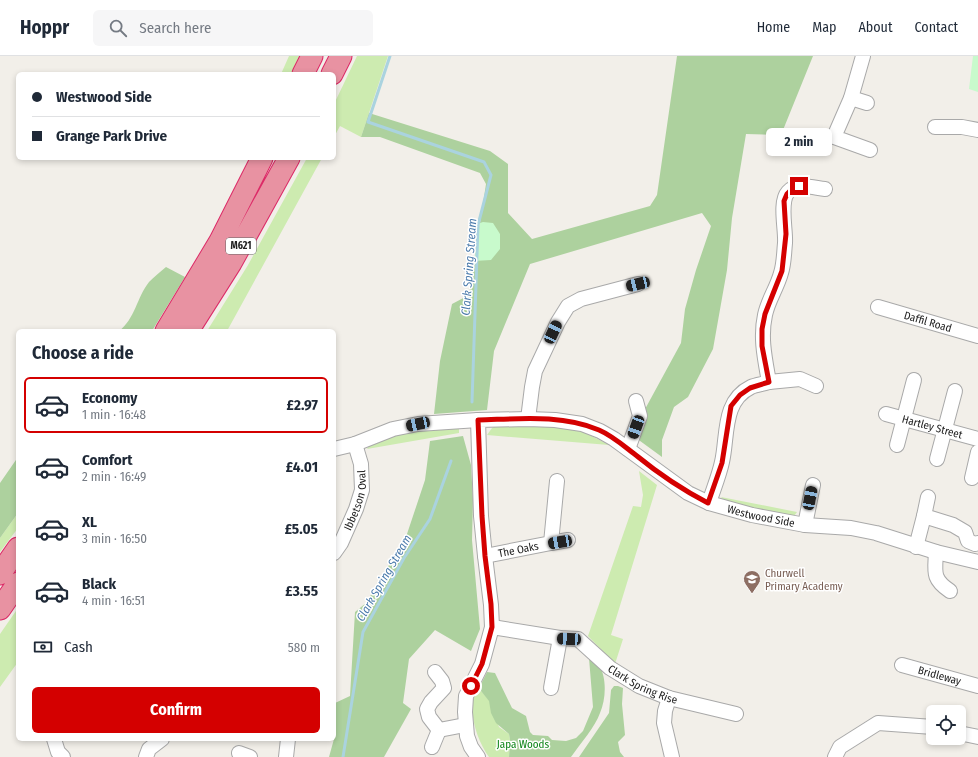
<!DOCTYPE html>
<meta charset="utf-8">
<style>
body{margin:0;font-family:"Fira Sans Condensed",sans-serif;background:#f6f6f7;color:#1f2937;height:100vh;display:flex;flex-direction:column;font-size:15px;white-space:nowrap}
*{box-sizing:border-box;margin:0}
p{font-size:13px;color:#747a83}
.icon{flex:none;width:22px;height:22px;fill:none;stroke:currentColor;stroke-width:2;stroke-linecap:round;stroke-linejoin:round}
.map{position:relative;flex:1;overflow:hidden}
.panel{position:absolute;left:16px;top:273px;width:320px;height:412px;display:flex;flex-direction:column;background:#fff;border-radius:6px;box-shadow:0 2px 6px #0003}
.panel>*{flex:none}
.hud{position:absolute;left:16px;top:16px;width:320px;height:88px;border-radius:6px;box-shadow:0 2px 6px #0003;display:grid;align-content:center;height:88px;padding:0 16px;background:#fff}
.fabs{position:absolute;left:926px;top:649px;display:grid;gap:8px}
.fabs a{display:grid;place-items:center;width:40px;height:40px;border-radius:6px;background:#fff;box-shadow:0 2px 6px #0003;font-size:20px}
.end{position:absolute;width:18px;height:18px;margin:-9px;border:5px solid #d40000;background:#fff;box-shadow:0 0 0 2px #fff}
.from{border-radius:50%}
.bubble{position:absolute;height:28px;border-radius:6px;background:#fff;box-shadow:0 2px 6px #0003;font-size:13px;font-weight:700;line-height:28px;text-align:center}
.car{position:absolute;width:12px;height:24px;margin:-12px -6px;border-radius:5px;box-shadow:0 0 3px 1px #0007;background:linear-gradient(#222 24%,#8ab4d8 0 40%,#222 0 76%,#8ab4d8 0 86%,#222 0)}
.hud b{display:flex;align-items:center;gap:14px;height:38px;font-size:15px}
.hud b+b{border-top:1px solid #e0e1e3}
.hud i{width:10px;height:10px;background:#1f2937}
ul{padding:0;list-style:none}
li{display:flex;align-items:center;gap:12px;height:56px;margin:0 8px 6px;padding:0 8px;border:2px solid transparent;border-radius:6px}
li div{flex:1}
li b{display:block;font-size:15px}
li em{font-style:normal;font-weight:700}
li.on{border-color:#d40000}
li>.icon{width:36px;height:36px;stroke-width:1.5}
h2{padding:0 16px;font-size:18px;line-height:48px}
.pay{display:flex;align-items:center;gap:10px;height:44px;padding:0 16px;font-size:15px}
.pay p{margin-inline-start:auto}
.action{display:flex;gap:8px;margin-top:auto;padding:8px 16px}
.action a{flex:1;height:46px;border-radius:6px;background:#d40000;color:#fff;font-size:16px;font-weight:700;line-height:46px;text-align:center}
header{display:flex;align-items:center;gap:24px;box-sizing:border-box;height:56px;padding:0 20px;background:#fff;border-bottom:1px solid #e0e1e3}
header strong{font-size:19px}
nav{display:flex;gap:22px;margin-inline-start:auto;font-size:14px}
.search{width:280px;height:36px;background:#f6f6f7;display:flex;align-items:center;gap:10px;box-sizing:border-box;padding:0 14px;border-radius:6px;color:#747a83;font-size:15px}
.map>svg:first-child{display:block}
.grass{fill:#cdebb0}
.forest{fill:#add19e}
.park{fill:#c8facc}
.lines{fill:none;stroke-linecap:round;stroke-linejoin:round}
.stream{stroke:#aad3df;stroke-width:3}
.minor-casing{stroke:#a9a9a9;stroke-width:16}
.highway-casing{stroke:#dc2a67;stroke-width:23}
.minor{stroke:#fff;stroke-width:14}
.highway{stroke:#e892a2;stroke-width:21}
.route{stroke:#d40000;stroke-width:5}
.labels{text-anchor:middle;dominant-baseline:central;stroke-width:3;stroke-linejoin:round;paint-order:stroke}
.shield{fill:#fff;stroke:#646464;stroke-width:1}
.shield-label{font-size:10px;font-weight:bold;fill:#222}
.street-label{font-size:11px;fill:#222;stroke:#fff}
.education-label{font-size:11px;fill:#785e54;stroke:#fff;text-anchor:start}
.park-label{font-size:11px;fill:#0c8416;stroke:#fff}
.water-label{font-size:12px;font-style:italic;fill:#4a7aab;stroke:#fff}
</style>
<header>
<strong>Hoppr</strong>
<div class="search"><svg class="icon" aria-label="search" viewBox="0 0 24 24"><circle cx="10" cy="10" r="6"/><path d="M15 15l6 6"/></svg>Search here</div>
<nav><a>Home</a><a>Map</a><a>About</a><a>Contact</a></nav>
</header>
<div class="map">
<svg width="978" height="701" viewBox="0 0 978 701">
<rect width="100%" height="100%" fill="#f2efe9"/>
<path class="grass" d="M 289,0 L 304,0 L 295,18 L 281,18 Z
M 357,0 L 388,0 L 361,81 L 340,70 L 334,81 L 334,48 Z
M 307,102 L 322,102 L 227,275 L 207,275 L 248,209 Z
M 497,369 L 567,370 L 586,377 L 609,389 L 487,379 L 492,372 Z
M 459,372 L 459,377 L 367,393 L 372,386 L 385,381 L 424,373 Z
M 639,415 L 657,429 L 611,579 L 623,583 L 615,608 L 588,580 L 633,450 L 641,451 L 643,439 Z
M 721,441 L 797,456 L 794,460 C 779,458 728,453 721,441 Z
M 18,457 L 18,472 L 0,496 L 0,482 Z
M 18,552 L 18,606 L 0,631 L 0,578 Z
M 482,626 L 481,635 L 489,644 L 499,671 L 509,678 L 510,684 L 509,701 L 489,701 C 478,686 467,656 475,637 C 477,634 480,630 482,626 Z"/>
<path class="forest" d="M 677,0 L 813,0 L 781,79 L 746,78 L 732,162 L 727,214 L 713,293 L 688,341 L 674,351 L 662,384 L 662,401 L 636,382 L 644,355 L 681,287 L 685,253 L 696,214 L 711,170 L 702,157 L 530,208 L 494,295 L 487,354 L 434,358 L 440,305 L 452,248 L 469,239 L 486,128 L 480,117 L 380,81 L 361,81 L 369,57 L 490,95 L 508,108 L 508,157 L 532,183 L 650,150 L 657,139 Z
M 166,211 L 185,221 L 152,275 L 119,275 C 135,263 137,241 149,226 C 154,221 160,216 166,211 Z
M 463,380 L 471,409 L 473,444 L 472,484 L 480,573 L 471,595 L 435,574 L 409,603 L 403,647 L 411,653 L 384,701 L 329,701 L 334,683 L 335,647 L 350,640 L 355,556 L 366,547 L 406,481 L 425,424 L 430,385 Z
M 18,401 L 18,457 L 0,482 L 0,427 Z
M 589,602 C 593,604 597,605 599,609 C 607,622 606,643 600,657 C 595,671 580,688 571,701 L 509,701 L 510,684 L 509,678 L 496,667 L 491,657 L 489,645 L 481,635 L 482,626 L 487,616 L 495,617 L 512,652 L 526,660 L 530,676 L 533,679 L 548,680 L 552,684 L 566,685 L 576,682 L 583,675 L 593,651 Z
M 614,630 L 618,630 L 623,632 L 622,648 L 625,679 L 618,686 L 620,696 L 624,701 L 579,701 L 609,657 L 611,634 Z"/>
<path class="park" d="M 973,0 L 978,0 L 978,36 L 969,33 Z
M 483,166 L 493,167 L 500,178 L 500,193 L 491,204 L 474,205 L 480,167 Z"/>
<g class="lines">
<path class="stream" d="M 390,0 L 368,66 L 484,106 L 491,119 L 478,169 L 472,346
M 343,701 L 363,576 L 404,502 L 430,463 L 451,405"/>
<defs>
<g id="minor">
<path d="M 863,0 L 851,42 L 834,81 L 870,94"/>
<path d="M 851,42 L 867,47"/>
<path d="M 935,71 L 962,71 L 978,74"/>
<path id="s1" d="M 878,251 L 978,280"/>
<path d="M 769,326 L 800,323 L 816,330"/>
<path id="s2" d="M 886,358 L 978,383"/>
<path d="M 528,363 L 532,331 L 535,315 L 558,266 L 568,250 L 581,243 L 638,228"/>
<path d="M 897,389 L 914,324"/>
<path d="M 334,393 L 355,388 L 393,373 L 418,368 L 478,364"/>
<path d="M 628,393 L 640,360 L 636,345"/>
<path d="M 937,403 L 955,335"/>
<path d="M 972,422 L 978,396"/>
<path d="M 709,447 C 713,434 719,420 722,406 C 728,380 722,345 751,331 C 756,329 763,328 769,326 C 765,303 760,282 765,259 C 768,244 777,232 781,217 C 784,208 784,197 785,187 C 786,174 779,146 788,136 C 797,126 814,132 825,133"/>
<path d="M 924,460 L 928,441"/>
<path d="M 805,469 L 813,429"/>
<path d="M 551,487 L 568,484"/>
<path d="M 916,491 L 924,460 L 953,469 L 965,476 L 968,485 L 975,488 L 978,487"/>
<path d="M 936,496 C 935,516 932,523 950,535"/>
<path id="s3" d="M 334,497 L 341,487 L 356,453 L 362,434 L 361,408 L 355,388"/>
<path id="s4" d="M 485,500 L 551,487 L 557,425"/>
<path id="s5" d="M 492,571 L 560,582 L 578,583 L 610,612 L 639,630 L 669,642 L 736,658"/>
<path id="s6" d="M 902,609 L 978,630"/>
<path d="M 435,616 L 442,625 L 444,632 L 431,646 L 427,653 L 429,661 L 439,674 L 465,669"/>
<path d="M 551,632 L 560,582"/>
<path d="M 669,642 L 665,655 L 664,667 L 672,701"/>
<path d="M 959,677 L 978,681"/>
<path d="M 54,683 L 58,696 L 63,701"/>
<path d="M 432,691 L 439,674"/>
<path d="M 239,697 L 250,701"/>
<path d="M 146,701 L 149,693 L 162,683"/>
<path d="M 286,701 L 288,683"/>
<path id="s7" d="M 478,701 L 471,691 L 467,680 L 465,656 L 466,640 L 482,608 L 492,571 L 491,549 L 485,500 L 481,460 L 478,364 L 528,363 L 555,364 L 582,368 L 600,375 L 614,383 L 688,437 L 709,447 L 752,459 L 805,469 L 851,472 L 876,477 L 936,496 L 978,506"/>
<path d="M 835,701 L 840,691 L 878,667 L 933,671"/>
</g>
<path id="highway" d="M 303,18 L 312,0
M 332,18 L 341,0
M 166,275 L 220,185 L 262,102
M 188,275 L 231,207 L 289,102
M 0,518 L 18,492
M 0,553 L 18,527"/>
</defs>
<use href="#minor" class="minor-casing"/>
<use href="#highway" class="highway-casing"/>
<use href="#minor" class="minor"/>
<use href="#highway" class="highway"/>
</g>
<g class="lines">
<path class="route" d="M 471,630 L 482,608 L 492,571 L 491,548 L 485,500 L 482,460 L 478,364 C 518,363 561,358 599,374 C 613,380 625,391 637,400 C 659,418 683,434 708,447 L 722,407 L 731,350 L 740,339 L 750,332 L 769,326 L 762,290 L 762,273 L 765,258 L 782,215 L 786,178 L 784,145 L 787,138 L 792,133 L 799,130"/>
</g>
<defs>
<symbol id="school-pin" viewBox="-11 -11 22 30"><path d="M0 17L-7.5 6A9.5 9.5 0 1 1 7.5 6Z" fill="#8d6e63" stroke="#fff"/><path d="M0-5L7-2L0 1L-7-2ZM-4 1L0 2.5L4 1V4Q0 6-4 4Z" fill="#fff"/></symbol>
</defs>
<g fill-rule="evenodd">
<use href="#school-pin" x="742" y="513" width="20" height="27"/>
</g>
<g class="labels">
<rect class="shield" x="226" y="182" width="30" height="16" rx="3"/>
<g class="shield-label">
<text x="241" y="190">M621</text>
</g>
<g class="street-label">
<text stroke="none"><textPath href="#s1" startOffset="52">Daffil Road</textPath></text>
<text stroke="none"><textPath href="#s2" startOffset="48">Hartley Street</textPath></text>
<text stroke="none"><textPath href="#s3" startOffset="58">Ibbetson Oval</textPath></text>
<text stroke="none"><textPath href="#s7" startOffset="654">Westwood Side</textPath></text>
<text stroke="none"><textPath href="#s4" startOffset="34">The Oaks</textPath></text>
<text stroke="none"><textPath href="#s6" startOffset="39">Bridleway</textPath></text>
<text stroke="none"><textPath href="#s5" startOffset="167">Clark Spring Rise</textPath></text>
</g>
<g class="education-label">
<text x="765" y="517">Churwell<tspan x="765" dy="13">Primary Academy</tspan></text>
</g>
<g class="park-label">
<text x="523" y="688">Japa Woods</text>
</g>
<g class="water-label">
<text transform="translate(469 211) rotate(-86)">Clark Spring Stream</text>
<text transform="translate(384 522) rotate(-60)">Clark Spring Stream</text>
</g>
</g>
</svg>
<div class="fabs">
<a><svg class="icon" aria-label="locate" viewBox="0 0 24 24"><circle cx="12" cy="12" r="6"/><path d="M12 2v4M12 18v4M2 12h4M18 12h4"/></svg></a>
</div>
<i class="end from" style="left:471px;top:630px"></i>
<i class="end" style="left:799px;top:130px"></i>
<div class="bubble" style="left:766px;top:72px;width:66px">2 min</div>
<i class="car" style="left:638px;top:228px;rotate:257deg"></i>
<i class="car" style="left:553px;top:276px;rotate:25deg"></i>
<i class="car" style="left:418px;top:368px;rotate:258deg"></i>
<i class="car" style="left:636px;top:371px;rotate:200deg"></i>
<i class="car" style="left:810px;top:442px;rotate:11deg"></i>
<i class="car" style="left:560px;top:486px;rotate:260deg"></i>
<i class="car" style="left:569px;top:583px;rotate:273deg"></i>
<div class="hud">
<b><i class="from"></i>Westwood Side</b>
<b><i></i>Grange Park Drive</b>
</div>
<section class="panel">
<h2>Choose a ride</h2>
<ul>
<li class="on"><svg class="icon" aria-label="car" viewBox="0 0 24 24"><path d="M5 17H2v-5l4-1 3-4h7l3 4 3 1v5h-3M9 17h6M6 11h13"/><circle cx="7" cy="17" r="2"/><circle cx="17" cy="17" r="2"/></svg><div><b>Economy</b><p>1 min · 16:48</p></div><em>£2.97</em></li>
<li><svg class="icon" aria-label="car" viewBox="0 0 24 24"><path d="M5 17H2v-5l4-1 3-4h7l3 4 3 1v5h-3M9 17h6M6 11h13"/><circle cx="7" cy="17" r="2"/><circle cx="17" cy="17" r="2"/></svg><div><b>Comfort</b><p>2 min · 16:49</p></div><em>£4.01</em></li>
<li><svg class="icon" aria-label="car" viewBox="0 0 24 24"><path d="M5 17H2v-5l4-1 3-4h7l3 4 3 1v5h-3M9 17h6M6 11h13"/><circle cx="7" cy="17" r="2"/><circle cx="17" cy="17" r="2"/></svg><div><b>XL</b><p>3 min · 16:50</p></div><em>£5.05</em></li>
<li><svg class="icon" aria-label="car" viewBox="0 0 24 24"><path d="M5 17H2v-5l4-1 3-4h7l3 4 3 1v5h-3M9 17h6M6 11h13"/><circle cx="7" cy="17" r="2"/><circle cx="17" cy="17" r="2"/></svg><div><b>Black</b><p>4 min · 16:51</p></div><em>£3.55</em></li>
</ul>
<div class="pay"><svg class="icon" aria-label="cash" viewBox="0 0 24 24"><path d="M3 7h18v10H3z"/><circle cx="12" cy="12" r="2"/></svg>Cash<p>580 m</p></div>
<div class="action"><a>Confirm</a></div>
</section>
</div>
